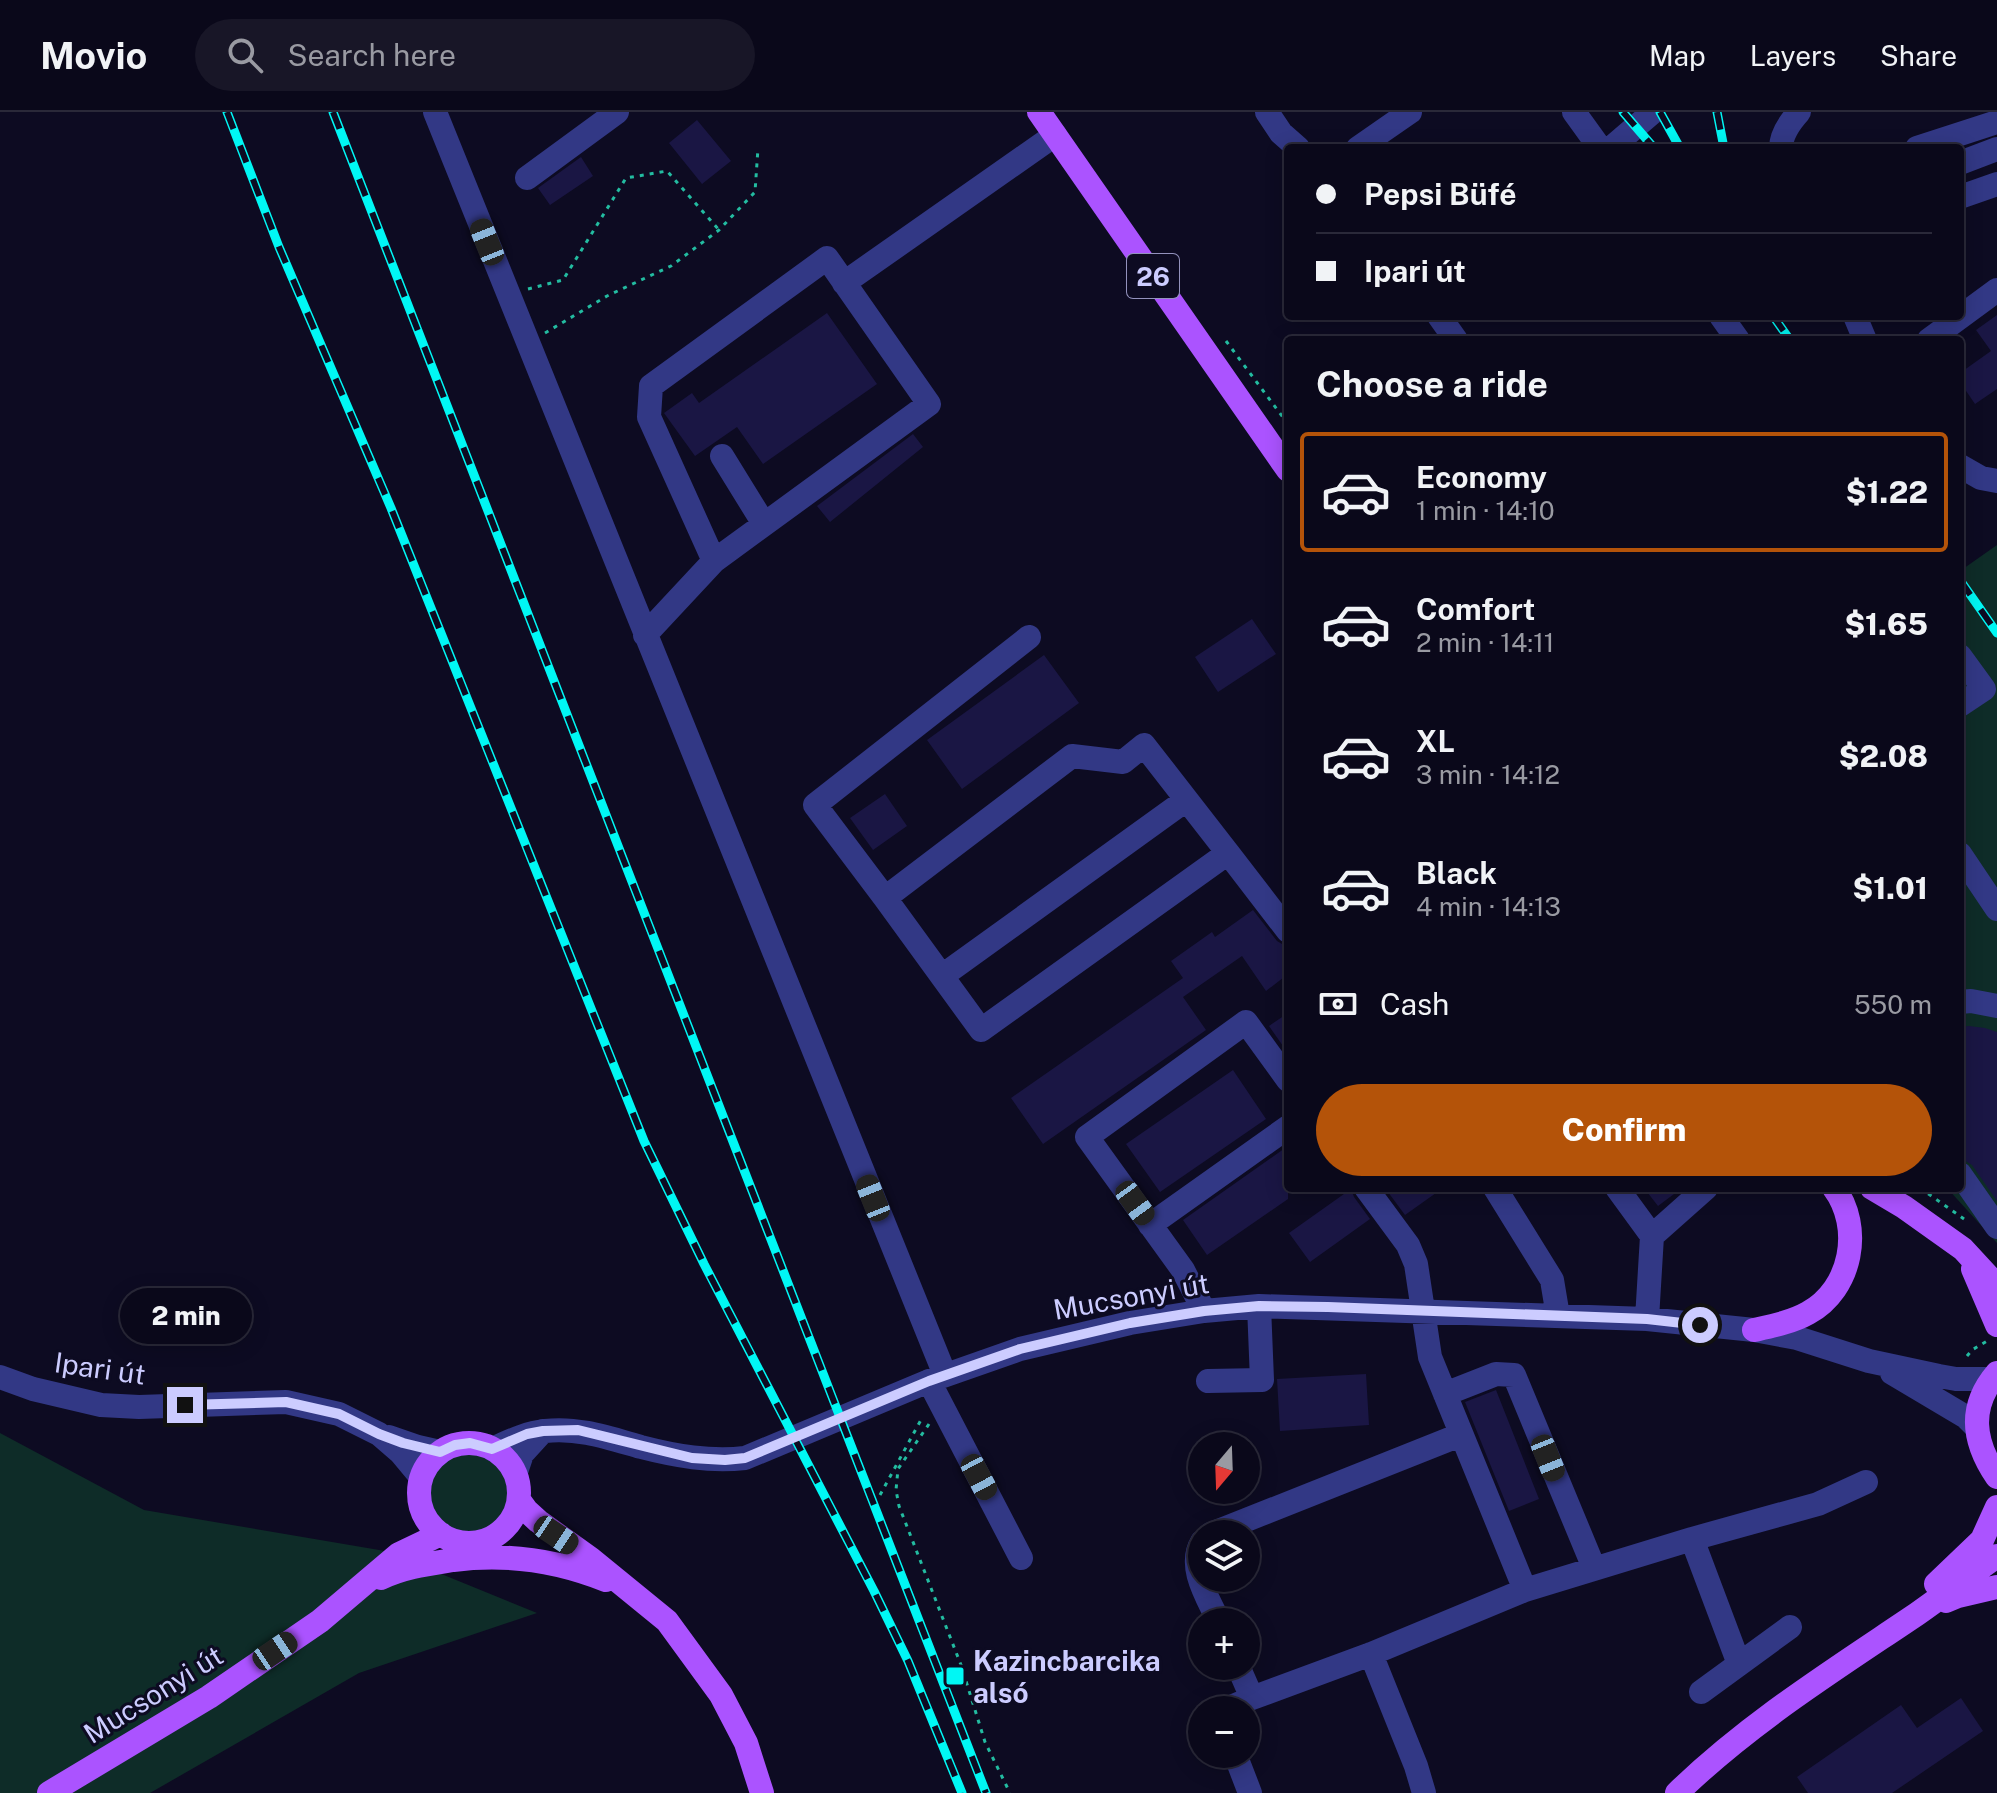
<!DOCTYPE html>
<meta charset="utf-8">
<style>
body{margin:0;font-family:"Public Sans",sans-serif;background:#181627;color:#f1f3f6;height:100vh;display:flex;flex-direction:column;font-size:30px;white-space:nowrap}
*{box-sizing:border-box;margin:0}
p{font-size:26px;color:#999aa2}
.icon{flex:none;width:44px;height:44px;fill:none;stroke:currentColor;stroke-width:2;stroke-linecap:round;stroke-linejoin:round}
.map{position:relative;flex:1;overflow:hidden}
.panel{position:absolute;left:1284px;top:224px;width:680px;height:856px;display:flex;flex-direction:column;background:#0a081a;border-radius:8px;box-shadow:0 4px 20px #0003,0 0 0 2px #2a2939}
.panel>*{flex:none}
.hud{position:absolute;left:1284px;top:32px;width:680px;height:176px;border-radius:8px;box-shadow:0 4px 20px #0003,0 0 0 2px #2a2939;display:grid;align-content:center;height:176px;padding:0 32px;background:#0a081a}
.needle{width:52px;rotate:199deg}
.buttons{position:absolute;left:1188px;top:1320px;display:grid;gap:16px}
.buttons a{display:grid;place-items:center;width:72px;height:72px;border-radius:50%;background:#0a081a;box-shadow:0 4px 20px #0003,0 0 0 2px #2a2939;font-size:40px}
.end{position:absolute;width:36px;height:36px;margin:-18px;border:10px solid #ccf;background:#111;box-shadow:0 0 0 4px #111}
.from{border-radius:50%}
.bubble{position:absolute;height:56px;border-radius:28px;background:#0a081a;box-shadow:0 4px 20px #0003,0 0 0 2px #2a2939;font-size:26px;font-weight:800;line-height:56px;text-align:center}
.car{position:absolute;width:24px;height:48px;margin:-24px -12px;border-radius:10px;box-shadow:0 0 6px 2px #0007;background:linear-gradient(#222 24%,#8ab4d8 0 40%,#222 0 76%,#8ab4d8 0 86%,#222 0)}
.hud b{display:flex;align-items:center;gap:28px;height:76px;font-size:30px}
.hud b+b{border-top:2px solid #2a2939}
.hud i{width:20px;height:20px;background:#f1f3f6}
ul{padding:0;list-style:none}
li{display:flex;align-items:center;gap:24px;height:120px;margin:0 16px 12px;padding:0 16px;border:4px solid transparent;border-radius:8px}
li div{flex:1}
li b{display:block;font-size:30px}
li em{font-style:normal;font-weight:800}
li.on{border-color:#b45309}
li>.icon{width:72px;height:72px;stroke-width:1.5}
h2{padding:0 32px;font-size:36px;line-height:96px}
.pay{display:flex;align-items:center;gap:20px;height:88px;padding:0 32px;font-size:30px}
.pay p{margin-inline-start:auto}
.action{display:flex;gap:16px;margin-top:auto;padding:16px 32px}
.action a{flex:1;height:92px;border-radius:48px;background:#b45309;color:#fff;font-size:32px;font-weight:800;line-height:92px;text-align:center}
header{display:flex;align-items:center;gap:48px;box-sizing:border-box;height:112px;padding:0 40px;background:#0a081a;border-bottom:2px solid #2a2939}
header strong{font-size:38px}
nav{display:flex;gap:44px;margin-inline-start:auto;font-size:28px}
.search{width:560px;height:72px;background:#181627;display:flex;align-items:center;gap:20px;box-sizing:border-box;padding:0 28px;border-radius:44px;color:#999aa2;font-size:30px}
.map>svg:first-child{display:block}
.green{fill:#0e2c28}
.building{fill:#1a1644}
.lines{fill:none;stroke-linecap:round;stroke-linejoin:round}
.path{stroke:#23bca1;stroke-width:3;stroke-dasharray:4 6;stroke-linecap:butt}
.minor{stroke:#323885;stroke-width:24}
.major{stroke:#ab53ff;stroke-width:24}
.rail-casing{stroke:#00f7f4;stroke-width:9}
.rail{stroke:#0d0b22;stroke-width:6;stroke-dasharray:18;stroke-linecap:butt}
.route{stroke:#ccf;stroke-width:10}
.poi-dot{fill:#00f7f4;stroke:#0d0b22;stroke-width:3}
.labels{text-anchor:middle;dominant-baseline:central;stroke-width:6;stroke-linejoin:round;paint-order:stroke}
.shield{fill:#0d0b22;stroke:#9392bd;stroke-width:2}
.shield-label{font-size:26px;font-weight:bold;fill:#ccf}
.street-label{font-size:28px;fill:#ccf;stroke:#0d0b22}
.poi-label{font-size:28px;font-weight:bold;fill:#ccf;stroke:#0d0b22;text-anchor:start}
</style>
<header>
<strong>Movio</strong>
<div class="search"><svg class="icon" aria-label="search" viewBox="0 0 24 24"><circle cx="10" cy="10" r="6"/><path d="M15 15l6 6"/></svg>Search here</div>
<nav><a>Map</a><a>Layers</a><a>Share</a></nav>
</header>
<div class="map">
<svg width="1997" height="1681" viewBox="0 0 1997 1681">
<rect width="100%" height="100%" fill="#0d0b22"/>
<path class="green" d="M 1997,433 L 1997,1131 L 1947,1076 L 1960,1076 L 1960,459 Z
M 0,1321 L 144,1398 L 385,1439 L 537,1501 L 359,1561 L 150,1681 L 0,1681 Z
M422 1381a47 47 0 1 1 94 0a47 47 0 1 1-94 0Z"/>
<path class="building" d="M 697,8 L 731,49 L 702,72 L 669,31 Z
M 581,45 L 593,64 L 550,93 L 538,76 Z
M 827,201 L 877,272 L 763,352 L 737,315 L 695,344 L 664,301 L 692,281 L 699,291 Z
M 1997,203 L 1997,277 L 1975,292 L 1960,270 L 1960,261 L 1991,239 L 1976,218 Z
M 913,322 L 923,335 L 830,410 L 817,394 Z
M 1252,507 L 1276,542 L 1218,580 L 1195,545 Z
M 1044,543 L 1079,591 L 962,677 L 927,628 Z
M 885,682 L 907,714 L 873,738 L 850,706 Z
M 1253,798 L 1277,829 L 1282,832 L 1288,834 L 1288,862 L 1266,879 L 1242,844 L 1183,885 L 1206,918 L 1043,1032 L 1011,986 L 1183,866 L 1171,849 L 1212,820 L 1215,825 Z
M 1288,901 L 1288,941 L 1269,914 Z
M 1969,914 L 1985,916 L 1997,920 L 1997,1089 L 1972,1053 L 1964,1048 L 1960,1042 L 1960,915 Z
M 1233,958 L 1266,1007 L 1160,1080 L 1126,1032 Z
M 1288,1034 L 1288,1087 L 1207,1143 L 1183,1108 Z
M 1385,1076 L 1443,1076 L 1405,1103 Z
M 1644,1076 L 1682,1076 L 1658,1094 Z
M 1351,1077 L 1354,1085 L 1370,1107 L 1310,1150 L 1289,1121 Z
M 1366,1262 L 1369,1313 L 1280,1319 L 1277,1267 Z
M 1496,1278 L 1539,1387 L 1509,1399 L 1465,1290 Z
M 1961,1586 L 1983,1619 L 1892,1681 L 1808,1681 L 1797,1665 L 1901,1593 L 1917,1616 Z"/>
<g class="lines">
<path class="path" d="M 528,177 L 563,168 L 626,66 L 667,59 L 719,118
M 545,221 L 607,184 L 671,154 L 719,118 L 755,80 L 758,36
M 1226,229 L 1288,312
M 1920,1076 L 1964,1107
M 1967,1244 L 1972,1238 L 1987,1229
M 929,1312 L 898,1357 L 896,1378 L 899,1394 L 961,1553 L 985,1630 L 1010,1681
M 880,1383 L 922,1306"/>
<path class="minor" d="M 435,0 L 945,1263
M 1267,0 L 1281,21 L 1298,36
M 1574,0 L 1600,36
M 1358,36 L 1410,0
M 1611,36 L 1653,0
M 1781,36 C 1781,23 1790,10 1799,0
M 1917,36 L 1997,10
M 1960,51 L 1997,37
M 527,66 L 617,0
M 1960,85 L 1997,72
M 844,171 L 1055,23
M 1439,204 L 1456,228
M 1721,204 L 1738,228
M 1855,204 L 1865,228
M 1929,228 L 1997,178
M 722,344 L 764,412
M 1960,354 L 1981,366 L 1997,369
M 645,523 L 714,449 L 649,305 L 651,274 L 827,146 L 929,292 L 714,449
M 1029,525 L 815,693 L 885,786 L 981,918 L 1228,741 L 1288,819
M 1960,544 L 1984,577 L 1960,593
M 1960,742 L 1997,797
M 885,786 L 1072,644 L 1123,650 L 1144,633 L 1228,741
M 942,864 L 1186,688
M 1960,890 L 1971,889 L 1997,894
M 1960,1062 L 1997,1115
M 1366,1076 L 1408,1133 L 1416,1152 L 1430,1245 L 1525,1478
M 1495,1076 L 1552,1168 L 1558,1204
M 1617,1076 L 1652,1124 L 1647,1207
M 1150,1113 L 1288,1015
M 1652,1124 L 1706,1076
M 1204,1199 L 1183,1158 L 1087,1025 L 1246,910 L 1288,968
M 1892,1261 L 1966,1305 L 1977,1316
M 0,1265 L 33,1277 L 101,1293 L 139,1295 L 286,1290 L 339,1302 L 379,1322 L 401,1341 L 421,1365
M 929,1269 L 1021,1446
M 1208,1269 L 1262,1268 L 1259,1194
M 1445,1282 L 1496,1262 L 1514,1263 L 1594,1456
M 389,1325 L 418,1335 L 440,1340
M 492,1337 C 510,1329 526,1321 545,1319 C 578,1315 609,1326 641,1335 C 676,1344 710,1350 745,1346 L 929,1269 L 1020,1237 L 1130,1211 L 1204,1199 L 1259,1194 L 1647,1207 L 1754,1218 L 1797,1226 L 1869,1249 L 1939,1264 L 1956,1267 L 1992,1267
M 516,1360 L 522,1342 L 543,1319
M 1211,1422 L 1460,1323
M 1692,1427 L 1739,1552
M 1202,1430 C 1187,1455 1208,1486 1219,1510
M 1371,1542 L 1416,1654 L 1424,1681
M 1238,1554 L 1252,1586
M 1701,1580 L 1790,1515
M 1224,1598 L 1252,1586 L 1371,1542 L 1525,1478 L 1692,1427 L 1818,1392 L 1866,1370
M 1235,1642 L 1250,1681"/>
<path class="major" d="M 1039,0 L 1288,358
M 1872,1076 L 1904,1095 L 1963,1137 L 1997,1174
M 1973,1157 L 1997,1213
M 1754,1218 C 1772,1214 1792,1210 1808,1201 C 1852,1177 1863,1115 1834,1076
M 1997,1261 C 1968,1295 1973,1330 1997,1365
M419 1381a50 50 0 1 1 100 0a50 50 0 1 1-100 0Z
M 519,1388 L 527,1399 L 538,1409 L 591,1447 L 667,1509 L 721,1583 L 746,1631 L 762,1681
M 381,1466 C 404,1455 428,1452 453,1448 C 506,1441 556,1448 606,1468
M 1936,1472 L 1982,1428 L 1997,1395
M 1946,1489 L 1958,1484 L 1997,1475
M 49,1681 L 209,1585 L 320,1509 L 399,1442 L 441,1422
M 1677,1681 C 1749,1611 1834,1558 1917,1502 C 1944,1483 1970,1463 1997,1444"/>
<defs>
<path id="rail" d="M 227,0 L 279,135 L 391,396 L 644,1029 L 704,1152 L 874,1479 L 908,1549 L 962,1681
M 333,0 L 986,1681
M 1623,0 L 1654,36
M 1660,0 L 1680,36
M 1717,0 L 1724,36
M 1773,204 L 1790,228
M 1960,468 L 1997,521"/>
</defs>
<use href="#rail" class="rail-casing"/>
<use href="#rail" class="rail"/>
</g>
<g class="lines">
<path class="route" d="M 185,1293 L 286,1290 L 339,1302 L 379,1322 L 403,1331 L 440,1340 L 455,1333 L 470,1331 L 492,1337 L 527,1322 L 543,1319 L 578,1318 L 692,1346 L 725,1348 L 745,1346 L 929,1269 L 1020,1237 L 1130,1211 L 1204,1199 L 1259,1194 L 1328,1195 L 1647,1207 L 1700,1213"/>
</g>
<rect class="poi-dot" x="945" y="1554" width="20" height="20" rx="4"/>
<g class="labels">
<rect class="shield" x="1127" y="142" width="52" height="44" rx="6"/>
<g class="shield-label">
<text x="1153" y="164">26</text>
</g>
<g class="street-label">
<text transform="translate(1131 1184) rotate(-10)">Mucsonyi út</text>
<text transform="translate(100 1256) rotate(8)">Ipari út</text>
<text transform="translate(153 1582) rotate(-32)">Mucsonyi út</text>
</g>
<g class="poi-label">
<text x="973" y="1548">Kazincbarcika<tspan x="973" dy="32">alsó</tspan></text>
</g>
</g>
</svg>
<div class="buttons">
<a><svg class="needle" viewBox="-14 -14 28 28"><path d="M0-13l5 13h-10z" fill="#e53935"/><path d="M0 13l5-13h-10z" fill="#999aa2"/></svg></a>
<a><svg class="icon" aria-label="layers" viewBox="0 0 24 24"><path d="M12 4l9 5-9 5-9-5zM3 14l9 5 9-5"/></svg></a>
<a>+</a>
<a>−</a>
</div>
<i class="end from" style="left:1700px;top:1213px"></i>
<i class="end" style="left:185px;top:1293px"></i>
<div class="bubble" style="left:120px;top:1176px;width:132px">2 min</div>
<i class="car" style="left:487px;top:130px;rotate:338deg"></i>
<i class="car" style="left:873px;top:1086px;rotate:338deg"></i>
<i class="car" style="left:1135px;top:1091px;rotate:144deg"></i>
<i class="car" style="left:1548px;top:1346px;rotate:158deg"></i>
<i class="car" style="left:979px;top:1365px;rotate:152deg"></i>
<i class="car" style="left:556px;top:1423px;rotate:124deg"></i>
<i class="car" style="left:275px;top:1539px;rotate:56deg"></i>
<div class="hud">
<b><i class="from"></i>Pepsi Büfé</b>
<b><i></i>Ipari út</b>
</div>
<section class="panel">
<h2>Choose a ride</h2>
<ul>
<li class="on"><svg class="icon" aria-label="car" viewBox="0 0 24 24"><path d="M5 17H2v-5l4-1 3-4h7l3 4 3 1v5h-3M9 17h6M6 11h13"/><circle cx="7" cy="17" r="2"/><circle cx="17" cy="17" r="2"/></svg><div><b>Economy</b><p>1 min · 14:10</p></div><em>$1.22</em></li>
<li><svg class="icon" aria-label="car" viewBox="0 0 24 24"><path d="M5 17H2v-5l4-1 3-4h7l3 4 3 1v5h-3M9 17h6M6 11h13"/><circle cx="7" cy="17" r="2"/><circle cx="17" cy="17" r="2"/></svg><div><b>Comfort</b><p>2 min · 14:11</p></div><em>$1.65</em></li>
<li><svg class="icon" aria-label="car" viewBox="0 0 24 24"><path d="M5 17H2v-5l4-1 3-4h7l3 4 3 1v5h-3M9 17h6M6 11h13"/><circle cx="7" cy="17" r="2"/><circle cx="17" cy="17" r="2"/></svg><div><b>XL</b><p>3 min · 14:12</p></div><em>$2.08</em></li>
<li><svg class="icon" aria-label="car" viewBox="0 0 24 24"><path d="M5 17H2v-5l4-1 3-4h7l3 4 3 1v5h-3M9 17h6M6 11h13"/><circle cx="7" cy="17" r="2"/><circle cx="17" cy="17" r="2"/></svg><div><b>Black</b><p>4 min · 14:13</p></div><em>$1.01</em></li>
</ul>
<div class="pay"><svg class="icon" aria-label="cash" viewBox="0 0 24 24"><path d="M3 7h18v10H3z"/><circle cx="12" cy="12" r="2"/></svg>Cash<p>550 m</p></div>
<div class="action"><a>Confirm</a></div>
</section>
</div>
